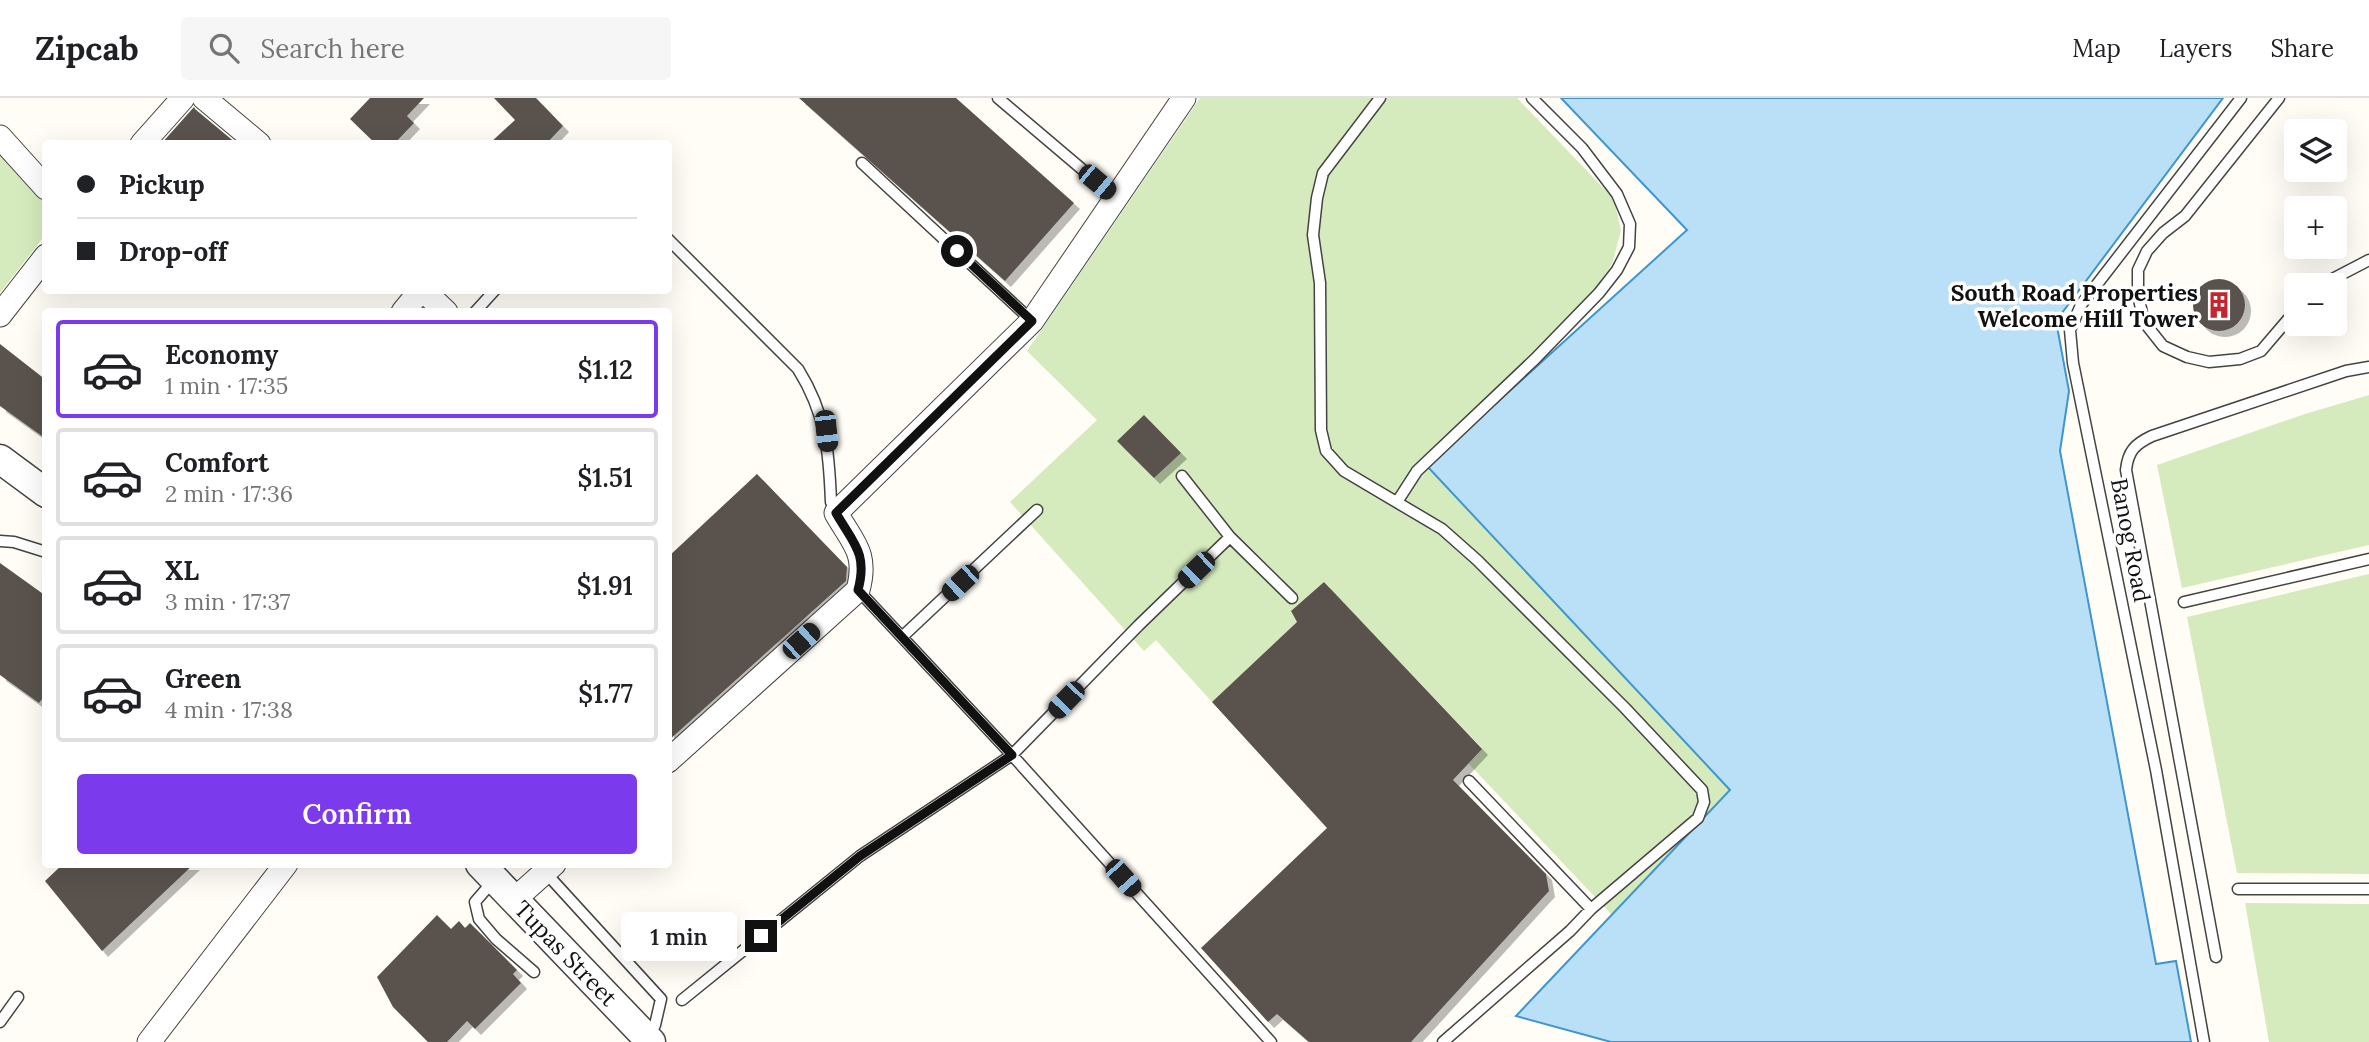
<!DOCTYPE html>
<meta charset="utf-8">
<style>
body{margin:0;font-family:Lora,serif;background:#f6f6f6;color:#202124;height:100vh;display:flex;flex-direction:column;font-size:26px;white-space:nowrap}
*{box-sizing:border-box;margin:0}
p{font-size:23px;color:#757577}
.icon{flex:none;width:38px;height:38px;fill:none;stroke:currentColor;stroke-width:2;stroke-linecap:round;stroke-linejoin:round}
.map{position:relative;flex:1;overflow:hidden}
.drawer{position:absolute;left:42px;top:210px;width:630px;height:560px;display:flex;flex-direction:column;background:#fff;border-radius:7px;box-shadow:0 7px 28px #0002}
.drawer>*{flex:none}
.banner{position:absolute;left:42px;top:42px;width:630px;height:154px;border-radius:7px;box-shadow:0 7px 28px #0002;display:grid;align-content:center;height:154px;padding:0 35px;background:#fff}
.buttons{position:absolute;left:2284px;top:21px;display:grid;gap:14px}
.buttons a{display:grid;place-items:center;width:63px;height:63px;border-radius:7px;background:#fff;box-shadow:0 7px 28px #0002;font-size:35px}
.end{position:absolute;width:32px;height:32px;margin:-16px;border:9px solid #111;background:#fff;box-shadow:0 0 0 4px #fff}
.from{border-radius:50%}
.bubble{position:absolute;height:49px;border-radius:7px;background:#fff;box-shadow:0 7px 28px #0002;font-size:23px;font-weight:600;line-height:49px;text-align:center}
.car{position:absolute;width:21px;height:42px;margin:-21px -10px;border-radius:9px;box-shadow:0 0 5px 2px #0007;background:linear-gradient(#222 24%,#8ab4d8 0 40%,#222 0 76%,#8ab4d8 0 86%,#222 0)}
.banner b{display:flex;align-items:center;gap:24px;height:66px;font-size:26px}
.banner b+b{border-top:2px solid #e0e0e0}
.banner i{width:18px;height:18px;background:#202124}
ul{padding:12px 0 0;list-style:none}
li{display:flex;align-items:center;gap:21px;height:98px;margin:0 14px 10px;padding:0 21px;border:4px solid #e0e0e0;border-radius:7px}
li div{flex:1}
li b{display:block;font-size:26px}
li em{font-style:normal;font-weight:600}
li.active{border-color:#7c3aed}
li>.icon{width:63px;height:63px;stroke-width:1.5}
.primary-button{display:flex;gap:14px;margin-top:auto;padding:14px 35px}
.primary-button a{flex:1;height:80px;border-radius:7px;background:#7c3aed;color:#fff;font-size:28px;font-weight:600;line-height:80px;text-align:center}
header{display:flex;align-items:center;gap:42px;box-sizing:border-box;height:98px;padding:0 35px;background:#fff;border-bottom:2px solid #e0e0e0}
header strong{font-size:33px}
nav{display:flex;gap:38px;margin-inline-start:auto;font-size:24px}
.search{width:490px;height:63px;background:#f6f6f6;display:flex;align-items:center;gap:18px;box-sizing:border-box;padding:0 24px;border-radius:7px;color:#757577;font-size:26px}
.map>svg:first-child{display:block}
.green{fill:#d5ebbd}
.water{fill:#b9e0f7;stroke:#3f96cf;stroke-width:2}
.building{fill:#5a524d;filter:url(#shadow)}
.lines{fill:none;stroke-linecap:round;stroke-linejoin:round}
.service-casing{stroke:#444;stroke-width:13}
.minor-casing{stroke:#444;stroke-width:25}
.tertiary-casing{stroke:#444;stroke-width:31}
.service{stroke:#fff;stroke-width:10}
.minor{stroke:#fff;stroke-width:23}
.tertiary{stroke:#fff;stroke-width:28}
.route{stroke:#111;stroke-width:9}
.labels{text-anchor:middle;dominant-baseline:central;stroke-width:7;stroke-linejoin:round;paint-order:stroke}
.poi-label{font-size:23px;font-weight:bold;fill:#111;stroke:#fff;text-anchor:end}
.street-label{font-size:23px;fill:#111;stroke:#fff}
</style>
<header>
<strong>Zipcab</strong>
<div class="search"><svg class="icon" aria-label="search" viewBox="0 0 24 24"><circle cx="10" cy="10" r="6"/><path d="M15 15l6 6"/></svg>Search here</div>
<nav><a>Map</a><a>Layers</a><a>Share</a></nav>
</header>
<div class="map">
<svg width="2369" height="944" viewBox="0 0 2369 944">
<defs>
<filter id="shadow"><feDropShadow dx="6" dy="6" stdDeviation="0" flood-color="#0004"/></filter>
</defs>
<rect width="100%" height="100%" fill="#fffdf5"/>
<path class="green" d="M 1200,0 L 1517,0 L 1614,101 L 1621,133 L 1612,166 L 1580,213 L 1427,368 L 1730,692 L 1612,817 L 1468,665 L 1482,650 L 1324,484 L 1291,513 L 1297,524 L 1212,604 L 1156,542 L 1144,553 L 1010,404 L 1097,322 L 1027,253 Z
M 0,50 L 46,101 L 45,137 L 0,195 Z
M 2369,297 L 2369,447 L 2182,490 L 2157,367 L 2305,316 Z
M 2369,476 L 2369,776 L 2237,775 L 2187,519 Z
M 2245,805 L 2369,806 L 2369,944 L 2269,944 Z"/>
<path class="water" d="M 1561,0 L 2223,0 L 2056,223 L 2069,293 L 2060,353 L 2156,866 L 2176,863 L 2191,944 L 1611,944 L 1516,918 L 1730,692 L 1427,368 L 1687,132 Z"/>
<path class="building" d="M 370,0 L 424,0 L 407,18 L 414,25 L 394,46 L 376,46 L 350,21 Z
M 494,0 L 536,0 L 563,28 L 546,46 L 489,46 L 515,22 Z
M 799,0 L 956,0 L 1074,105 L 1005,183 Z
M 194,9 L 195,11 L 237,46 L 161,46 Z
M2193 207a26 26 0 1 1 52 0a26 26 0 1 1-52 0Z
M 0,246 L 46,282 L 46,341 L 0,308 Z
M 1144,317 L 1181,355 L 1154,380 L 1117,343 Z
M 757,376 L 847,469 L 846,483 L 668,643 L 668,459 Z
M 0,465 L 46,498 L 46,596 L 39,605 L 0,577 Z
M 1324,484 L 1482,651 L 1453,682 L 1546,776 L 1549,793 L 1411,944 L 1309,944 L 1277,916 L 1268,924 L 1201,850 L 1327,730 L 1212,604 L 1297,524 L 1291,513 Z
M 63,766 L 194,766 L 102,853 L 45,783 Z
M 437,817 L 451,831 L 459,823 L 465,830 L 470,825 L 517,872 L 513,876 L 521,885 L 475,931 L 467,923 L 447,944 L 428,944 L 393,909 L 377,879 Z"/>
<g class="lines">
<defs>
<path id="service" d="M 998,0 L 1116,100
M 1380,0 L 1323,75 L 1317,100 L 1313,137 L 1320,185 L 1321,332 L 1326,353 L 1344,373 L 1442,431 L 1477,462 L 1625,610 L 1702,692 L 1704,704 L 1698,720 L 1591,811
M 2279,0 L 2185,118 L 2163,135 L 2147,153 L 2138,172 L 2138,197 L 2144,224 L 2163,248 L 2187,259 L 2209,264 L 2240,261 L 2261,253 L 2296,212
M 862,65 L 1032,223
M 668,141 L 798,271 C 826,316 829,352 831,404 L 836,415
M 2321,187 L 2369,162
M 475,214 L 495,192
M 1182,378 L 1230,439 L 1292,500
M 1397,404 L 1417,373 L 1535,261 L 1599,195 L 1617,172 L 1629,149 L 1630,126 L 1617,96 L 1582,50 L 1532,0
M 0,443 L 14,444 L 46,454
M 858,492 L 1012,657 L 1271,944
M 2184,504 L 2369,461
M 902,539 L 1037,412
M 545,774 L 661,901 L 655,927 L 649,938
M 494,782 L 475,804 L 479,821 L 496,841 L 534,874
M 2238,791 L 2369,791
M 2216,859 L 2126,372 C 2128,353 2135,346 2152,338 L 2346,273 L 2369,269
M 682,902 L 860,758 L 1012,657 L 1139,527 L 1230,439
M 0,924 L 18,899
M 1443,944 L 1570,833 L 1591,811 L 1469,683
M 2204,944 L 2156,672 L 2073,265 L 2070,232 L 2081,207 L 2241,0"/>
<path id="minor" d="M 204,0 L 259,46
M 0,39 L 46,90
M 142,46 L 183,0
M 423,192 L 446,214
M 403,214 L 421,192
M 0,217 L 46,158
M 668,663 L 858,492 C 868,455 853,445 836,415 L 1032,223 L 1184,0
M 515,801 L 554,766
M 149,944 L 286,766"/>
<path id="tertiary" d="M 0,361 L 46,395
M 480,766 L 651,944"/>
</defs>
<use href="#service" class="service-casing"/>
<use href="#minor" class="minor-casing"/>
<use href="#tertiary" class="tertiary-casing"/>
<use href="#service" class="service"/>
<use href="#minor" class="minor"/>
<use href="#tertiary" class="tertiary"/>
</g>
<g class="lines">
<path class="route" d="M 761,838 L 860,758 L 1012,657 L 858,492 C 868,455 853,445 836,415 L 1032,223 L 957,153"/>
</g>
<defs>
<symbol id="building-bare" viewBox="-9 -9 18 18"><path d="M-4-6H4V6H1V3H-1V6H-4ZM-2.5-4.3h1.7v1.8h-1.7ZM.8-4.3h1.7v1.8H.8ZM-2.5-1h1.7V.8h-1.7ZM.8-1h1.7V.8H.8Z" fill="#c4262e" stroke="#fff" stroke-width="2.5" paint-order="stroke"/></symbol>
</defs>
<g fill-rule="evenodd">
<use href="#building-bare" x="2200" y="188" width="38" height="38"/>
</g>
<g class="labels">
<g class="poi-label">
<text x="2198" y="194">South Road Properties<tspan x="2198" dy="26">Welcome Hill Tower</tspan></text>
</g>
<g class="street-label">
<text transform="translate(2131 442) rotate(79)">Banog Road</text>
<text transform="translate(566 855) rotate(46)">Tupas Street</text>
</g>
</g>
</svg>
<div class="buttons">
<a><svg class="icon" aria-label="layers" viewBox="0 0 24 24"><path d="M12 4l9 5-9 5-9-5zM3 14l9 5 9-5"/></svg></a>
<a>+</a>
<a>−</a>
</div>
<i class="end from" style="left:957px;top:153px"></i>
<i class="end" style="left:761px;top:838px"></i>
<div class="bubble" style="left:621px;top:814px;width:116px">1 min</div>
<i class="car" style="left:1097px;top:84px;rotate:130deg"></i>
<i class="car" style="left:826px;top:333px;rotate:174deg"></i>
<i class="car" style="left:1196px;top:472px;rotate:226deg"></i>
<i class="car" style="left:960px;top:485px;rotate:227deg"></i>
<i class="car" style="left:801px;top:543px;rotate:48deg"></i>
<i class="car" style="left:1066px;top:602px;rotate:224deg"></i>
<i class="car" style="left:1123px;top:780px;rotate:138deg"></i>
<div class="banner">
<b><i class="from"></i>Pickup</b>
<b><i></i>Drop-off</b>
</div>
<section class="drawer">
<ul>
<li class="active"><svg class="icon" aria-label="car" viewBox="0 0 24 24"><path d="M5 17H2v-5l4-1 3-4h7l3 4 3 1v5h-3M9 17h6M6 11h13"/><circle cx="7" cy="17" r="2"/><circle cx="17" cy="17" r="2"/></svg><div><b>Economy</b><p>1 min · 17:35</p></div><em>$1.12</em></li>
<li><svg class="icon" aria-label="car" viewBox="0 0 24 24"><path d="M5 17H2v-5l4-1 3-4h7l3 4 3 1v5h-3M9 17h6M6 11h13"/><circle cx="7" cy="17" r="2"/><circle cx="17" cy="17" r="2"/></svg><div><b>Comfort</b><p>2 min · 17:36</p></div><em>$1.51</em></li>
<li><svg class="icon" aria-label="car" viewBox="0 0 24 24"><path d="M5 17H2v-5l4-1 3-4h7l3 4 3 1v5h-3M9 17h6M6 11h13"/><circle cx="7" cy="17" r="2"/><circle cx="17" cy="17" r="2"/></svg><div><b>XL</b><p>3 min · 17:37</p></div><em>$1.91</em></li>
<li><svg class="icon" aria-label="car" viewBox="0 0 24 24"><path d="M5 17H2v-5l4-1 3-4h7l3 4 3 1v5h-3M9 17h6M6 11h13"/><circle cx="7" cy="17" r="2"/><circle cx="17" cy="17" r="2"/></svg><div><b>Green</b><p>4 min · 17:38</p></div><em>$1.77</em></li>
</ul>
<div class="primary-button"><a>Confirm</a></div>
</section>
</div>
